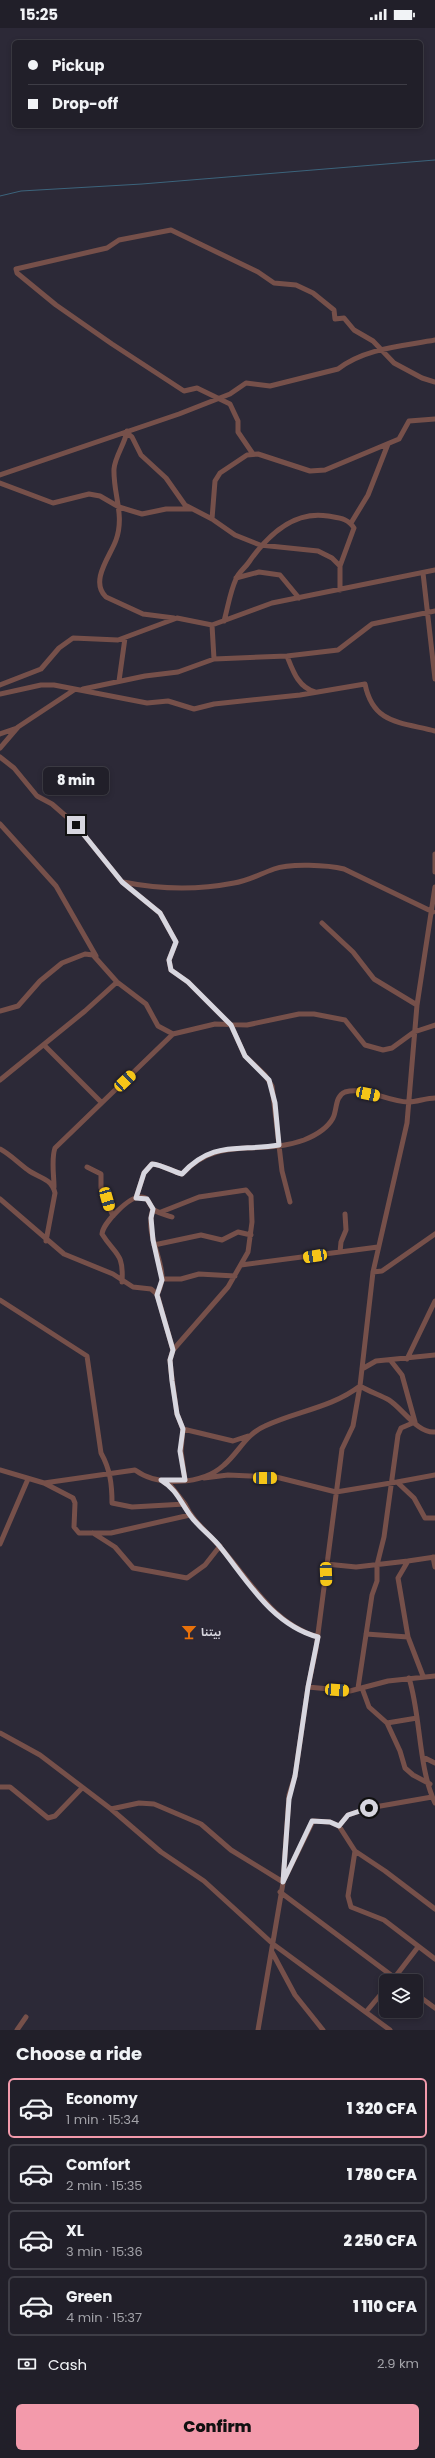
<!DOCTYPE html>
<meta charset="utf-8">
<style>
body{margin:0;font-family:Poppins,"Noto Sans Arabic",sans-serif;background:#2d2c35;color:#f1f3f6;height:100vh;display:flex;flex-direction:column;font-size:15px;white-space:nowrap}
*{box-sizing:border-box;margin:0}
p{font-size:13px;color:#a2a2a8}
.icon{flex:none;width:22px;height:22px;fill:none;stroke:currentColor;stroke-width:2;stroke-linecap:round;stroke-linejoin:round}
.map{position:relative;height:2002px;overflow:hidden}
.panel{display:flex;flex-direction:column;background:#211f29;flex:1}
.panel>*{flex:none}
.top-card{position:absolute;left:12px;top:12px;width:411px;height:88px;border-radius:6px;box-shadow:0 2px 6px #0003,0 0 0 1px #3e3d46;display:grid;align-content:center;height:88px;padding:0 16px;background:#211f29}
.buttons{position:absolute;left:379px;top:1946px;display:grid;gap:8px}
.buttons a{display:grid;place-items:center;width:44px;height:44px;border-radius:6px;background:#211f29;box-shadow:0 2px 6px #0003,0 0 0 1px #3e3d46;font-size:20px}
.end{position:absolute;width:18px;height:18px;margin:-9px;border:5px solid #d7d6df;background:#111;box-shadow:0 0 0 2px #111}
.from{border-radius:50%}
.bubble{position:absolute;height:28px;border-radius:6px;background:#211f29;box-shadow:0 2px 6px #0003,0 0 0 1px #3e3d46;font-size:13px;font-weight:800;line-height:28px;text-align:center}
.car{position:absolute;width:12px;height:24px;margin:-12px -6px;border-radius:5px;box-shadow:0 0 3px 1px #0007;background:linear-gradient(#f5c518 24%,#345 0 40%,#f5c518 0 76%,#345 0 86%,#f5c518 0)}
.top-card b{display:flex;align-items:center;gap:14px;height:38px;font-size:15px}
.top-card b+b{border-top:1px solid #3e3d46}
.top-card i{width:10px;height:10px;background:#f1f3f6}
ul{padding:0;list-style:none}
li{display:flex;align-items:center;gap:12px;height:60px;margin:0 8px 6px;padding:0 8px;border:2px solid #3e3d46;border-radius:6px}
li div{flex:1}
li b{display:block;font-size:15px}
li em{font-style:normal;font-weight:800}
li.current{border-color:#f39aab}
li>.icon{width:36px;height:36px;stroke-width:1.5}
h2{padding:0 16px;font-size:18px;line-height:48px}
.pay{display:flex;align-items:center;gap:10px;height:44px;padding:0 16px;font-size:15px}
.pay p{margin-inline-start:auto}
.action{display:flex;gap:8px;margin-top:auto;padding:8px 16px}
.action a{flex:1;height:46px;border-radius:6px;background:#f39aab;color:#111;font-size:16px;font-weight:800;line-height:46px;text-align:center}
.status{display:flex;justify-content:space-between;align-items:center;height:28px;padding:0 20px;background:#211f29;direction:ltr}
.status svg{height:11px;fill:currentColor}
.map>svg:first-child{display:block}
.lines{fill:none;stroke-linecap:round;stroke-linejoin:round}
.stream{stroke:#3c647c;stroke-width:1}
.minor{stroke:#76504a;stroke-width:5}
.route{stroke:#d7d6df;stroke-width:5}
.labels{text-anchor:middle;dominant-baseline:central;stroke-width:3;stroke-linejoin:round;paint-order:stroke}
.poi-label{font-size:11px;font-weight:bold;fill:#d7d6df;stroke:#2c2937;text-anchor:start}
</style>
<div class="status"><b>15:25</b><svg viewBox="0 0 49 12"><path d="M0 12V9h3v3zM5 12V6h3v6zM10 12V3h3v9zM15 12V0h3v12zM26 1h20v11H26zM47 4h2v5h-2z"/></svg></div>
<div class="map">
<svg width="435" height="2002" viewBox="0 0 435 2002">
<rect width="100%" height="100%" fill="#2c2937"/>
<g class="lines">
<path class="stream" d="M 0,168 L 21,163 L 142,156 L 435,132"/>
<path class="minor" d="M 127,403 C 125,416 115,428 114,441 C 113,466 125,487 116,512 C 111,527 89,553 106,569 L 143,586 L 174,590
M 127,405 L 132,409 L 141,427 L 166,450 L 185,477 L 212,491 L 235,507 L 260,517 L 318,523 L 332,530 L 340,538 L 340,562
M 253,426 L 238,404 L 238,393 L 230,376 L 197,360 L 184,363 L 112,316 L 56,277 L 17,245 L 16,241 L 107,220 L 119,212 L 171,202 L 258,244 L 274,255 L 296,257 L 313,265 L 334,282 L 335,291 L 344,290 L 354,302 L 373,313 L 394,335 L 422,350 L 435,354
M 0,447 L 179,386 L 230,366 L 246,355 L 270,358 L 338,341 C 365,320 403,318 435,312
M 0,455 L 53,475 L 89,466 L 100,468 L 119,479 L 142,486 L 166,481 L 191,481
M 212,491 L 215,453 L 220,445 L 247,427 L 258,426 L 310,443 L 325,442 L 399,411 L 409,393 L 435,391
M 351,495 L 368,467 L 388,416
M 423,545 L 435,651
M 236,550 L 259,544 L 280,547 L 299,570
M 224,593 C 228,579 230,564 236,551 C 238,545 245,540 249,534 C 267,508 293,482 328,488 C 339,490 348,490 354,500 L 340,538
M 212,597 L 214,631
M 287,628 C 293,643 298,659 315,664
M 119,653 L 125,610
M 0,657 L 41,641 L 59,620 L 73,610 L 118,612 L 177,590 L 212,597 L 272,575 L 435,542
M 83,661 L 145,648 L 178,644 L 214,631 L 287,628 L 338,622 L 372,596 L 435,583
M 0,666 L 41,657 L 54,657 L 147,675 L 168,673 L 194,681 L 214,676 L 300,667 L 365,656 C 373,696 400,694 435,703
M 0,706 L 17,700
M 0,720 L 18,699 L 74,662
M 0,729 L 14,740 L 37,768 L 52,776 L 76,797 L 122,854 L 160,885 L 176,914 L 169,932 L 171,942 L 188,954 L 231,997 L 245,1028 L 265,1047 L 272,1058 L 282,1143 L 290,1174
M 0,796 L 56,858 L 96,928
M 435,826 L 435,844
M 123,854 C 158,861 198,862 234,855 C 248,853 260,846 274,841 C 290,835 328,837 344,841 L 433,884
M 322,895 L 353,924 L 374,951 L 417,977
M 0,983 L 18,978 L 40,953 L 62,935 L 85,926 L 93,927 L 117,954 L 146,976 L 158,998 L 173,1006 L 215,996 L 247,997 L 299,986 L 314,986 L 345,992 L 365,1017 L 383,1022 L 392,1020 L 414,1004 L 435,997
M 44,1017 L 101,1074
M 0,1052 L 85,983 L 117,954
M 0,1121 C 11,1127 18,1135 28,1142 C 38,1150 51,1149 55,1165 L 46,1213
M 87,1139 L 101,1146 L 101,1160 L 113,1188
M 54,1159 C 54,1147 51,1131 55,1120 L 173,1006
M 136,1170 L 144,1145 L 152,1136 C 163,1137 171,1143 182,1146 C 219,1106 258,1129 304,1112 C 314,1108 327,1101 333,1090 C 337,1082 335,1068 345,1064 C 365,1058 388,1074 408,1074 C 417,1074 426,1070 435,1070
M 0,1171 L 64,1226 L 113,1246 L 133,1259 L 151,1261 L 157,1266 L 173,1322 L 170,1332 L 171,1343 L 177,1386 L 183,1401 L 181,1423 L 185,1452
M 153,1181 C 144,1205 164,1232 162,1252 C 161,1257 159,1263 157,1267
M 161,1184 L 199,1169 L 246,1162 L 251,1168 L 252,1194 L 248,1224 L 228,1259 L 173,1322
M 154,1217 L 201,1207 L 222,1212 L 238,1204 L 251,1207
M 340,1224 L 341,1214 L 346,1202 L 345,1186
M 241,1237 L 378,1219
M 373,1244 L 382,1243 L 435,1206
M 162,1251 L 181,1251 L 199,1246 L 235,1248
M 122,1254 C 124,1224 115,1227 102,1206 C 103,1195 130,1167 142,1169 C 150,1170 149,1178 154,1182 C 159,1185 166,1187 172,1189
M 0,1272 L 87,1328 L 101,1425 C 110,1441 112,1456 112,1475 L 132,1479 L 185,1476 C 193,1494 208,1504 220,1519 C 250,1552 272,1596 318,1609
M 407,1331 L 435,1273
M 362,1341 L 376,1333 L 435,1327
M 183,1401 L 233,1413 L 248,1408
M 0,1442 L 44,1455 L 135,1442 C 158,1459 202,1457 224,1437 C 239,1424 246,1406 265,1398 C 297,1383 331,1380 360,1358 C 370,1364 380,1367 389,1372 C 402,1380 418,1406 435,1404
M 435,1447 L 397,1454 L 414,1470 L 425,1490 L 435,1490
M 204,1450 L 228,1447 L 276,1449 L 336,1464 L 397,1454
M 164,1454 L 171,1458 L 185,1476
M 44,1455 L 73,1470 L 75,1475 L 74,1499 L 79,1505 L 111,1505 L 190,1487
M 93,1505 L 115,1519 L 133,1540 L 187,1550 L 205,1537 L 220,1518
M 0,1516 L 28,1451
M 433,1529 L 435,1539
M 326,1536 L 356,1539 L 408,1533
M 366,1606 L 408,1609
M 423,1648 L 408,1609 L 398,1550 L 408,1533 L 435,1529
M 409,1650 C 421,1688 418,1739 435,1775
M 308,1659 L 350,1663 L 388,1653 L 435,1648
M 358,1660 L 372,1567 L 377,1553 L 377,1537 L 384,1509 L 398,1407 L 401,1400 L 415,1394 L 402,1347 L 391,1333
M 362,1660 L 369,1679 L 387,1695 L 400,1723 L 405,1740 L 413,1747 L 430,1756
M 387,1695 L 417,1690
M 0,1705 L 40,1727 L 111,1781 L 161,1824 L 204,1853 L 273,1916 L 390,2002
M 423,1729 L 435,1735
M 0,1759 L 10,1759 L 48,1790 L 55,1788 L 82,1760
M 111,1781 L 139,1775 L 154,1776 L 201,1796 L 231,1822 L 283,1854 L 313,1793 L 330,1794 L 339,1798 L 355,1823 L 385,1843 L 435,1881
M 339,1798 L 348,1787 L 369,1780 L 432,1769
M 355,1823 L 348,1868 L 351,1879 L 384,1892 L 435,1931
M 280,1864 L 399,1953
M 272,1924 L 295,1967 L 323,2002
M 392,1953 L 418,1919
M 416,1966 L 435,1980
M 366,1984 L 386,1960
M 17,2002 L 26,1989
M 258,2002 L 283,1855 L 289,1767 L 295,1748 L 308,1659 L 316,1621 L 342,1421 L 353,1398 L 360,1358 L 373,1244 L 407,1095 L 417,977 L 435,859"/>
</g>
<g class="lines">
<path class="route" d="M 76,797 L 122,854 L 160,885 L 176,914 L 169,932 L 171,942 L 188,954 L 231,997 L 245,1028 L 269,1052 L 275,1075 L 279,1117 C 239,1124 213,1112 182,1146 C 171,1143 163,1137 152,1136 L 144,1145 L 136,1170 L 147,1171 L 153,1181 L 151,1190 L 153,1212 L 162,1252 L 157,1267 L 173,1322 L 170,1332 L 172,1353 L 177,1386 L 183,1401 L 180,1423 L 185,1452 L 161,1452 C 176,1461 180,1473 190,1487 C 198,1499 212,1508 221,1520 C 248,1554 273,1597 318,1609 L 308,1659 L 295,1748 L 289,1771 L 283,1854 L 312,1793 L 330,1794 L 339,1798 L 348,1787 L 369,1780"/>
</g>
<defs>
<symbol id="bar-bare" viewBox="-9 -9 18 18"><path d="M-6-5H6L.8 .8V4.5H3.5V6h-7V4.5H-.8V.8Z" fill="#e8710a" stroke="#2c2937" stroke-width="2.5" paint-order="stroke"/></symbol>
</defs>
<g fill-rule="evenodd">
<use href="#bar-bare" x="178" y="1593" width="22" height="22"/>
</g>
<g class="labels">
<g class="poi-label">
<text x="201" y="1604">بيتنا</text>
</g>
</g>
</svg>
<div class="buttons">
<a><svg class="icon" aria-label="layers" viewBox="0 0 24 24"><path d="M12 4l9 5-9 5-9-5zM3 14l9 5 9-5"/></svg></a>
</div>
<i class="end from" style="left:369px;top:1780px"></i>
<i class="end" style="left:76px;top:797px"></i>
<div class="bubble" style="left:43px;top:739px;width:66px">8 min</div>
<i class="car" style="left:125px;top:1053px;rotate:47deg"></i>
<i class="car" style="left:368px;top:1066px;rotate:102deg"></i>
<i class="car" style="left:107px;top:1171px;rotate:164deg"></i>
<i class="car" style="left:315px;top:1228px;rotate:261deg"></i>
<i class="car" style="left:265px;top:1450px;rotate:90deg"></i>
<i class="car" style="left:326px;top:1546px;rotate:178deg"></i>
<i class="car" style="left:337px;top:1662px;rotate:94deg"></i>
<div class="top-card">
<b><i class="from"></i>Pickup</b>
<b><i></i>Drop-off</b>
</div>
</div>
<section class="panel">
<h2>Choose a ride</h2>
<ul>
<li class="current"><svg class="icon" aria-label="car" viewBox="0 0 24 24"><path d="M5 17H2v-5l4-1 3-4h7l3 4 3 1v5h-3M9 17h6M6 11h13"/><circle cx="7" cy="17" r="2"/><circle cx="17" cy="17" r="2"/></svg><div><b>Economy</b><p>1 min · 15:34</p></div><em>1 320 CFA</em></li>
<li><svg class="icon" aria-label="car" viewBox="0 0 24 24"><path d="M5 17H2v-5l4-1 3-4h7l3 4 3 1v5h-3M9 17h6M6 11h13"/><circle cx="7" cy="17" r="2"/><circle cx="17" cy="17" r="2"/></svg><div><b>Comfort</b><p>2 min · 15:35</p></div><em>1 780 CFA</em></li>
<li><svg class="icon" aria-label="car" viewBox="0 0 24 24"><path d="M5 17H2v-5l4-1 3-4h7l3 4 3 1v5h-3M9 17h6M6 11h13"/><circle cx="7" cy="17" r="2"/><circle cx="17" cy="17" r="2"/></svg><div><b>XL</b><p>3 min · 15:36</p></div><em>2 250 CFA</em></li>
<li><svg class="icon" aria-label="car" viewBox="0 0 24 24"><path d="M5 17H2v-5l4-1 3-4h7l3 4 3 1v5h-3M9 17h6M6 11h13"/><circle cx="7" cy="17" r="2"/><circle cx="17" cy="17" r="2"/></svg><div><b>Green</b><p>4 min · 15:37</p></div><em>1 110 CFA</em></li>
</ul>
<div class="pay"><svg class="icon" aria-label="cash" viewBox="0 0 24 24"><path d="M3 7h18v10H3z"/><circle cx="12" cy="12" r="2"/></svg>Cash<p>2.9 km</p></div>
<div class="action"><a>Confirm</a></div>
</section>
